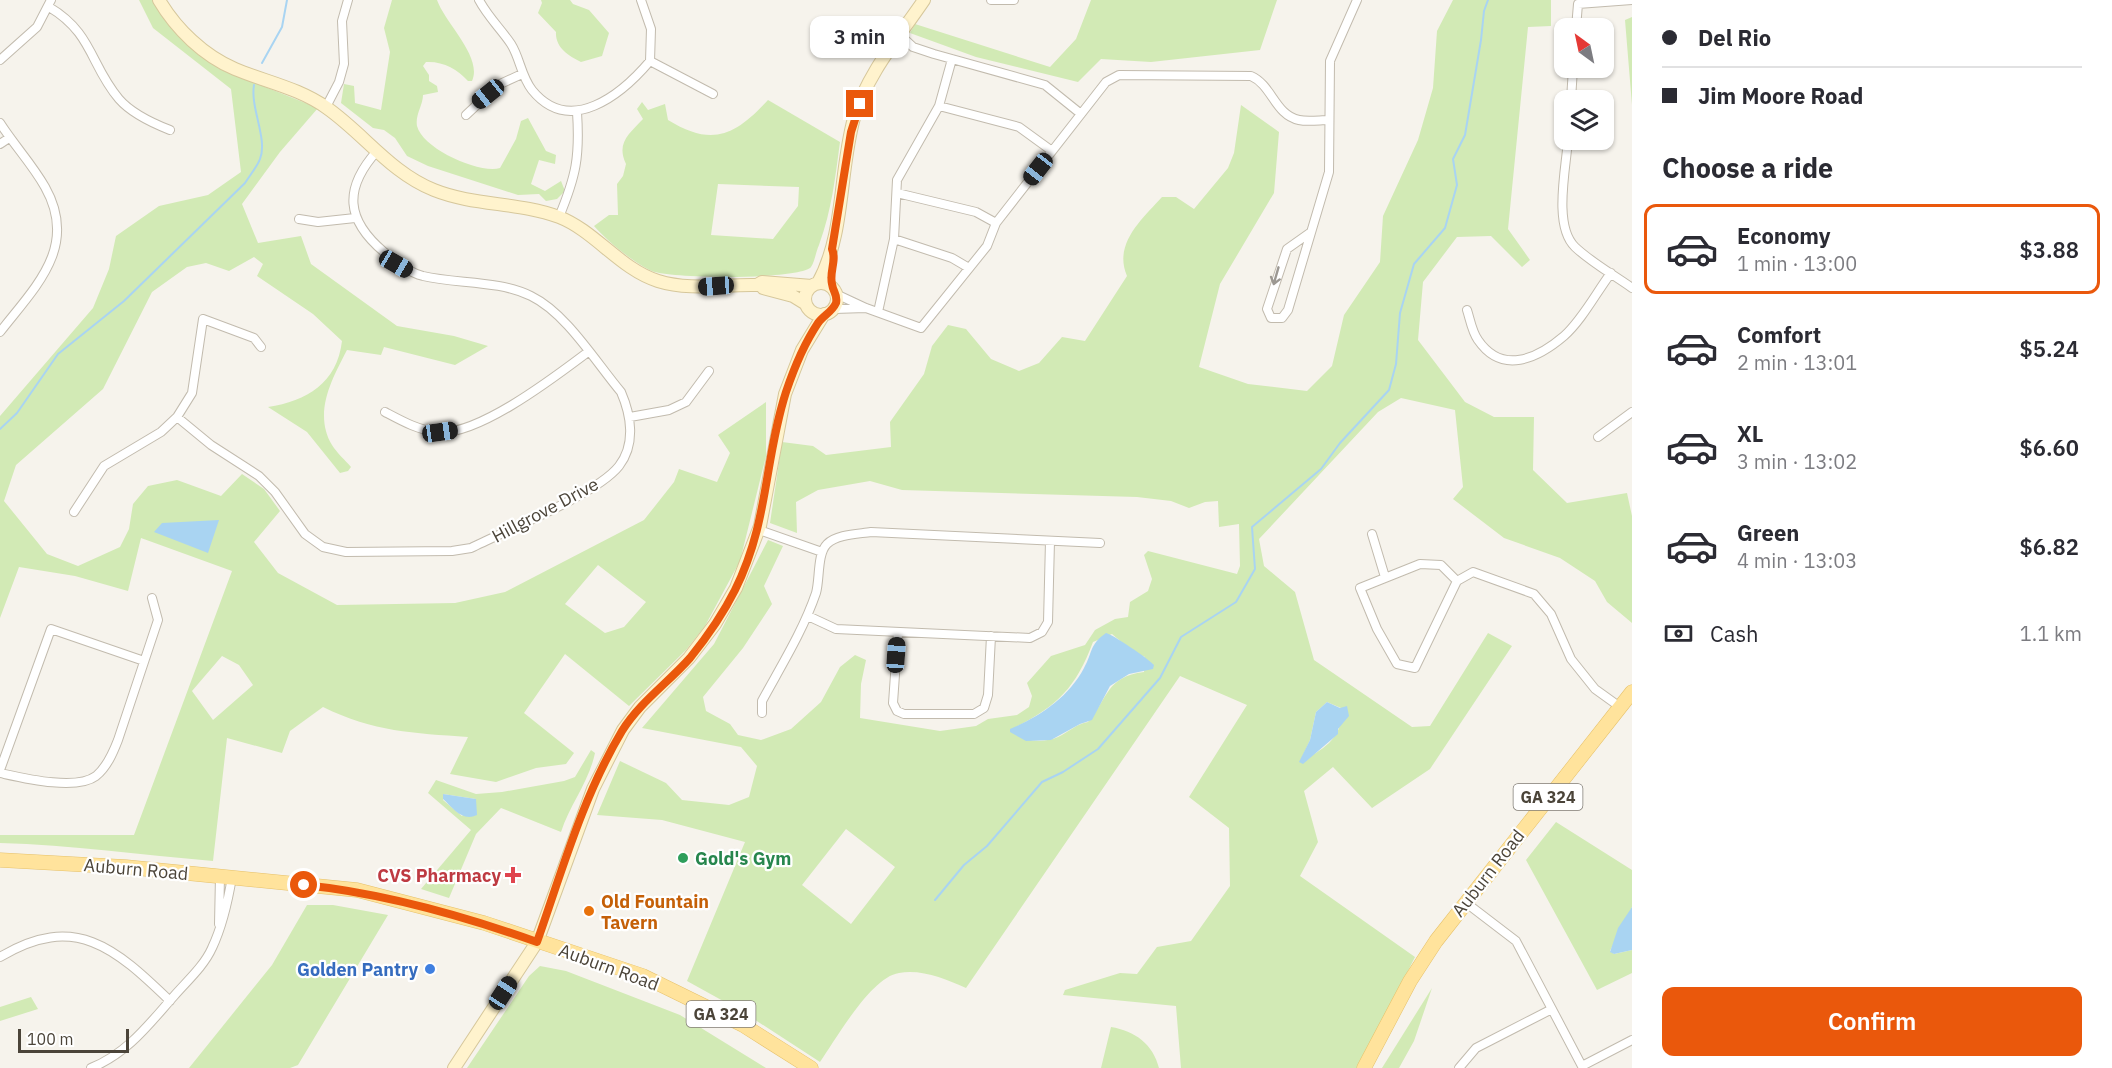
<!DOCTYPE html>
<meta charset="utf-8">
<style>
body{margin:0;font-family:"IBM Plex Sans",sans-serif;background:#f2f2f3;color:#2b2b33;height:100vh;display:flex;flex-direction:column;font-size:22px;white-space:nowrap}
*{box-sizing:border-box;margin:0}
p{font-size:20px;color:#7c7c81}
.icon{flex:none;width:33px;height:33px;fill:none;stroke:currentColor;stroke-width:2;stroke-linecap:round;stroke-linejoin:round}
.map{position:relative;flex:1;overflow:hidden}
.drawer{display:flex;flex-direction:column;background:#fff;width:480px}
.drawer>*{flex:none}
.banner{display:grid;align-content:center;height:132px;padding:0 30px;background:#fff}
.needle{width:39px;rotate:327deg}
.buttons{position:absolute;left:1554px;top:18px;display:grid;gap:12px}
.buttons a{display:grid;place-items:center;width:60px;height:60px;border-radius:12px;background:#fff;box-shadow:0 2px 4px #0004;font-size:30px}
.scale{position:absolute;left:18px;bottom:15px;width:111px;box-sizing:border-box;padding-left:6px;border:3px solid #4b4439;border-top:0;font-size:16px;line-height:21px;white-space:nowrap;color:#4b4439;-webkit-text-stroke:4px #fff;paint-order:stroke}
.end{position:absolute;width:27px;height:27px;margin:-14px;border:8px solid #ea580c;background:#fff;box-shadow:0 0 0 3px #fff}
.from{border-radius:50%}
.bubble{position:absolute;height:42px;border-radius:12px;background:#fff;box-shadow:0 2px 4px #0004;font-size:20px;font-weight:600;line-height:42px;text-align:center}
.car{position:absolute;width:18px;height:36px;margin:-18px -9px;border-radius:8px;box-shadow:0 0 4px 2px #0007;background:linear-gradient(#222 24%,#8ab4d8 0 40%,#222 0 76%,#8ab4d8 0 86%,#222 0)}
.banner b{display:flex;align-items:center;gap:21px;height:57px;font-size:22px}
.banner b+b{border-top:2px solid #e1e1e2}
.banner i{width:15px;height:15px;background:#2b2b33}
ul{padding:0;list-style:none}
li{display:flex;align-items:center;gap:18px;height:90px;margin:0 12px 9px;padding:0 18px;border:3px solid transparent;border-radius:12px}
li div{flex:1}
li b{display:block;font-size:22px}
li em{font-style:normal;font-weight:600}
li.current{border-color:#ea580c}
li>.icon{width:54px;height:54px;stroke-width:1.5}
h2{padding:0 30px;font-size:27px;line-height:72px}
.pay{display:flex;align-items:center;gap:15px;height:66px;padding:0 30px;font-size:22px}
.pay p{margin-inline-start:auto}
.cta{display:flex;gap:12px;margin-top:auto;padding:12px 30px}
.cta a{flex:1;height:69px;border-radius:12px;background:#ea580c;color:#fff;font-size:24px;font-weight:600;line-height:69px;text-align:center}
main{display:flex;flex:1;min-height:0}
.map>svg:first-child{display:block}
.green{fill:#d2eab5;fill-rule:evenodd}
.water{fill:#a9d4f2}
.lines{fill:none;stroke-linecap:round;stroke-linejoin:round}
.stream{stroke:#a9d4f2;stroke-width:2}
.street-casing{stroke:#c2bbae;stroke-width:10}
.secondary-casing{stroke:#d6c79b;stroke-width:14}
.primary-casing{stroke:#e6c16a;stroke-width:15}
.street{stroke:#fff;stroke-width:8}
.secondary{stroke:#fff3cd;stroke-width:12}
.primary{stroke:#ffe39c;stroke-width:14}
.oneway{stroke:#9c9892}
.route{stroke:#ea580c;stroke-width:8}
.leisure-dot{fill:#2e9e5b;stroke:#fff;stroke-width:2}
.health-dot{fill:#e0444e;stroke:#fff;stroke-width:2}
.food-dot{fill:#e8710a;stroke:#fff;stroke-width:2}
.shop-dot{fill:#3f7fe0;stroke:#fff;stroke-width:2}
.labels{text-anchor:middle;dominant-baseline:central;stroke-width:4.5;stroke-linejoin:round;paint-order:stroke}
.shield{fill:#fff;stroke:#817c74;stroke-width:1.5}
.shield-label{font-size:16px;font-weight:bold;fill:#4b4439}
.street-label{font-size:18px;fill:#4b4439;stroke:#fff}
.leisure-label{font-size:18px;font-weight:bold;fill:#27864d;stroke:#fff;text-anchor:start}
.health-label{font-size:18px;font-weight:bold;fill:#be3a42;stroke:#fff;text-anchor:end}
.food-label{font-size:18px;font-weight:bold;fill:#c56008;stroke:#fff;text-anchor:start}
.shop-label{font-size:18px;font-weight:bold;fill:#366cbe;stroke:#fff;text-anchor:end}
</style>
<main>
<div class="map">
<svg width="1632" height="1068" viewBox="0 0 1632 1068">
<rect width="100%" height="100%" fill="#f6f3ec"/>
<path class="green" d="M 139,0 L 152,0 L 179,35 L 218,68 L 318,108 L 280,152 L 242,204 L 258,243 L 301,236 L 311,264 L 397,326 L 454,336 L 488,346 L 455,365 L 384,347 L 381,355 L 347,350 C 332,379 313,413 332,445 C 337,453 345,460 351,467 L 348,471 L 340,473 L 307,432 L 268,407 C 307,401 337,383 342,341 L 313,314 L 257,276 L 263,264 L 254,257 L 229,271 L 206,263 L 187,267 L 152,292 L 103,389 L 16,465 L 4,501 L 47,554 L 78,566 L 120,547 L 129,529 L 133,504 L 148,486 L 177,480 L 221,496 L 242,474 L 264,489 L 280,511 L 254,542 L 278,573 L 337,605 L 455,603 L 505,592 L 644,520 L 674,482 L 679,469 L 717,482 L 730,453 L 718,435 L 766,402 L 766,456 L 740,561 L 705,626 L 686,650 L 629,706 L 565,654 L 524,713 L 574,753 L 566,764 L 536,768 L 496,782 L 450,774 L 468,737 C 413,733 374,732 323,707 L 290,731 L 282,753 L 227,738 L 213,861 C 142,855 71,845 0,843 L 0,835 L 134,835 L 232,571 L 141,538 L 128,591 L 75,576 L 19,567 L 0,618 L 0,416 L 93,308 L 109,269 L 116,236 L 159,206 L 208,195 L 241,172 L 231,89 L 153,28 ZM 598,565 L 646,602 L 624,627 L 605,633 L 565,604 ZM 222,656 L 239,665 L 253,685 L 213,720 L 192,691 Z
M 392,0 L 437,0 C 445,23 483,57 472,81 L 468,81 C 457,69 443,61 426,62 L 423,66 L 429,75 L 429,81 L 437,86 L 438,92 L 423,95 C 423,105 415,115 417,126 C 423,149 479,174 500,168 L 516,139 L 521,121 L 528,118 L 546,151 L 556,155 L 555,164 L 539,160 L 531,184 L 545,191 L 561,181 L 565,191 L 557,199 L 546,201 L 539,194 L 518,195 L 428,166 L 407,156 L 395,138 L 384,130 L 373,128 L 341,103 L 344,84 L 354,86 L 355,103 L 381,110 L 390,52 L 384,28 Z
M 541,0 L 570,0 L 573,4 L 589,10 L 609,33 L 602,56 L 581,62 C 568,56 555,47 556,32 L 538,13 L 542,3 Z
M 1091,0 L 1277,0 L 1260,50 L 1151,62 L 1101,59 L 1078,82 L 976,57 L 910,33 L 915,24 L 1050,67 L 1076,39 Z
M 1453,0 L 1551,0 L 1551,26 L 1528,27 L 1508,229 L 1530,260 L 1522,267 L 1491,236 L 1457,237 L 1423,282 L 1418,340 L 1465,402 L 1494,417 L 1534,417 L 1533,470 L 1567,503 L 1627,493 L 1632,516 L 1632,623 L 1607,602 L 1595,581 L 1560,558 L 1504,538 L 1453,499 L 1463,487 L 1455,410 L 1401,398 L 1378,412 L 1259,539 L 1264,566 L 1295,592 L 1314,660 L 1412,727 L 1430,726 L 1488,633 L 1512,646 L 1430,769 L 1372,808 L 1333,767 L 1304,791 L 1318,842 L 1300,876 L 1415,957 L 1359,1068 L 1181,1068 L 1176,1006 L 1063,995 L 1065,990 L 1120,973 L 1137,974 L 1157,947 L 1191,941 L 1230,886 L 1229,828 L 1189,797 L 1247,705 L 1180,676 L 966,988 C 945,979 922,969 899,973 C 871,977 836,1039 820,1062 L 743,1012 L 687,981 L 745,842 L 662,820 L 597,815 L 620,761 L 666,783 L 682,800 L 729,805 L 749,797 L 757,766 L 741,747 L 642,728 L 714,644 L 768,540 L 783,546 L 764,586 L 772,604 L 743,648 L 703,697 L 706,711 L 730,724 L 738,735 L 761,740 L 791,729 L 821,702 L 840,667 L 855,655 L 866,660 L 861,684 L 860,718 L 940,731 L 976,726 L 988,719 L 1017,715 L 1029,707 L 1032,696 L 1027,683 L 1051,656 L 1085,645 L 1095,630 L 1115,619 L 1128,617 L 1130,602 L 1148,591 L 1152,579 L 1144,555 L 1148,551 L 1237,574 L 1240,566 L 1239,524 L 1219,527 L 1218,501 L 1205,502 L 1189,508 L 1171,501 L 1137,497 L 902,490 L 870,481 L 818,490 L 796,502 L 797,533 L 770,523 L 782,442 L 813,446 L 826,455 L 891,447 L 890,422 L 924,374 L 932,346 L 948,325 L 966,329 L 991,359 L 1019,371 L 1039,363 L 1062,337 L 1085,341 L 1127,276 C 1113,244 1142,219 1162,197 L 1176,197 L 1194,209 L 1228,168 L 1234,153 L 1241,105 L 1279,132 L 1274,193 L 1220,284 L 1199,367 L 1248,384 L 1307,391 L 1332,366 L 1344,315 L 1380,262 L 1383,216 L 1418,140 L 1433,88 L 1437,31 ZM 1112,634 L 1132,651 L 1145,657 L 1144,672 C 1106,677 1109,697 1088,722 C 1076,724 1069,732 1058,737 C 1042,744 1022,741 1010,730 C 1056,707 1075,690 1093,642 ZM 1327,702 L 1341,708 C 1344,738 1324,749 1300,762 L 1310,740 L 1316,712 ZM 846,829 L 895,867 L 851,924 L 802,885 Z
M 1632,17 L 1632,105 L 1625,20 Z
M 768,100 L 840,142 C 835,179 832,209 819,245 C 816,251 815,261 811,267 C 800,280 671,279 652,271 C 635,264 606,240 594,226 L 609,215 L 618,215 L 617,184 L 623,176 L 626,164 C 616,143 629,134 643,119 L 637,109 L 642,102 L 648,110 L 665,104 L 668,120 C 712,147 735,136 768,100 ZM 718,184 L 799,187 L 798,206 L 773,239 L 711,235 Z
M 591,750 L 595,753 C 589,782 570,804 561,832 L 501,808 L 476,834 L 449,898 L 421,889 L 471,830 L 428,793 L 436,780 L 476,794 L 502,792 L 564,781 L 575,777 ZM 443,794 L 476,799 L 462,816 L 443,800 Z
M 1556,822 L 1632,870 L 1632,907 L 1610,951 L 1614,954 L 1632,950 L 1632,973 L 1597,990 L 1526,860 Z
M 307,905 L 333,905 L 388,915 L 298,1065 L 290,1068 L 189,1068 L 272,965 Z
M 540,966 L 566,971 L 680,1015 L 766,1068 L 467,1068 L 529,976 Z
M 1432,988 L 1414,1041 L 1399,1068 L 1382,1068 Z
M 31,997 L 38,1009 L 0,1021 L 0,1007 Z
M 1111,1027 C 1135,1031 1153,1044 1159,1068 L 1101,1068 Z"/>
<path class="water" d="M 219,520 L 208,553 L 154,532 L 162,523 Z
M 1106,633 C 1112,634 1149,659 1154,665 L 1153,669 L 1129,674 L 1110,686 L 1092,720 L 1080,724 L 1051,740 L 1026,741 L 1010,732 L 1010,729 C 1039,717 1069,697 1084,668 C 1093,652 1089,645 1106,633 Z
M 1327,702 L 1340,708 L 1347,706 L 1349,716 L 1338,729 L 1338,734 L 1303,764 L 1299,762 L 1310,740 L 1316,712 Z
M 443,794 L 476,799 L 477,815 C 462,822 453,808 443,799 Z
M 1632,907 L 1632,950 L 1614,954 L 1610,952 L 1618,928 Z"/>
<g class="lines">
<path class="stream" d="M 262,63 L 282,27 L 287,0
M 0,429 L 17,413 L 58,354 L 124,301 L 245,183 C 250,175 257,167 260,159 C 268,139 250,108 254,85
M 935,900 L 964,865 L 987,846 L 1042,782 L 1063,772 L 1098,749 L 1160,678 L 1181,637 L 1236,602 L 1255,569 L 1252,527 L 1321,469 L 1340,443 L 1389,390 L 1396,364 L 1400,313 L 1414,264 L 1445,228 L 1457,185 L 1453,159 L 1465,135 L 1481,40 L 1484,11 L 1488,0"/>
<defs>
<path id="street" d="M 479,0 C 488,17 501,29 511,44 C 520,58 521,76 532,90 C 570,137 622,94 650,61 L 651,29 L 641,0
M 991,0 L 1014,0
M 49,7 C 93,33 90,65 119,99 C 132,114 152,123 170,130
M 1576,28 L 1578,4 L 1632,0
M 900,35 L 913,47 L 934,54 L 1045,85 L 1081,114
M 0,60 L 37,27 L 51,0
M 650,61 L 713,94
M 1571,100 L 1573,68
M 939,106 L 1019,127 L 1052,151
M 326,107 L 339,82 L 344,64 L 342,21 L 348,0
M 466,115 L 498,85 L 522,74
M 0,123 C 14,145 32,164 45,187 C 79,247 35,287 0,332
M 1568,140 C 1566,168 1553,226 1575,247 C 1592,263 1614,275 1632,288
M 0,144 L 9,138
M 897,193 L 976,212 L 996,223
M 559,217 C 576,176 580,157 577,112
M 299,219 L 318,222 L 355,218
M 1311,232 L 1287,249 L 1267,309 L 1271,318 L 1282,318 L 1288,310 L 1329,172 L 1330,61 L 1357,0
M 894,239 L 952,258 L 969,268
M 836,294 L 866,308 L 921,328 L 987,246 L 996,223 L 1106,82 L 1119,75 L 1251,76 C 1272,85 1275,115 1299,120 C 1308,122 1320,120 1329,120
M 834,309 L 866,308
M 1467,310 C 1470,319 1472,332 1478,340 C 1502,375 1537,359 1564,336 C 1582,320 1596,293 1611,273
M 878,312 L 894,239 L 897,180 L 939,106 L 952,59
M 385,412 C 402,421 418,430 437,432 C 477,437 556,376 588,352
M 177,417 L 211,445 L 259,476 L 275,492 L 305,534 L 323,547 L 346,552 L 452,551 L 471,548 C 507,530 597,494 619,466 C 636,444 631,415 621,392 C 595,361 566,313 531,296 C 498,280 457,284 423,276 C 408,272 395,262 384,252 C 346,220 343,189 377,151
M 630,417 L 669,410 L 686,402 L 709,371
M 1598,437 L 1632,412
M 74,512 L 104,466 L 161,432 L 177,417 L 192,393 L 203,319 L 254,338 L 261,347
M 759,530 L 822,552
M 1372,534 L 1385,577
M 1457,581 L 1441,565 L 1420,564 L 1360,588 L 1377,629 L 1397,664 L 1415,668 L 1457,581 L 1473,572 L 1534,594 L 1551,614 L 1571,659 L 1595,689 L 1620,707
M 808,616 L 836,629 L 1030,638 L 1042,632 L 1048,622 L 1050,541
M 898,632 L 893,703 L 897,711 L 904,714 L 974,714 L 984,708 L 988,695 L 991,636
M 762,713 L 762,701 C 781,666 803,631 816,593 C 820,579 817,554 827,544 C 837,534 859,534 871,532 L 1100,543
M 0,770 L 51,629 L 144,661
M 0,773 C 23,778 76,791 96,776 C 107,767 113,753 118,740 L 158,620 L 152,598
M 1465,902 L 1516,941 L 1583,1068
M 219,924 L 220,876
M 0,957 C 75,912 115,948 170,1001
M 1582,1066 L 1632,1040
M 91,1068 C 128,1053 149,1024 174,996 C 187,981 204,966 212,948 C 222,927 228,901 232,877
M 1459,1068 L 1476,1048 L 1552,1009"/>
<path id="secondary" d="M 159,0 C 176,29 204,56 235,69 C 266,82 299,88 327,108 C 364,134 391,173 434,190 C 474,206 519,202 559,217 C 595,231 620,269 658,281 C 690,291 724,284 757,285 L 762,282 L 812,286
M 818,283 C 845,234 839,172 854,118 C 867,74 899,37 924,0
M805 299a16 16 0 1 1 32 0a16 16 0 1 1-32 0Z
M 763,288 L 793,296 L 806,304
M 454,1068 L 537,942 L 593,789 L 623,730 L 640,707 L 689,658 L 715,624 L 736,588 L 760,526 L 785,394 L 802,350 L 824,314"/>
<path id="primary" d="M 0,860 L 126,867 L 357,890 L 484,923 L 643,976 L 743,1025 L 811,1068
M 1364,1068 L 1410,981 L 1436,941 L 1632,692"/>
</defs>
<use href="#street" class="street-casing"/>
<use href="#secondary" class="secondary-casing"/>
<use href="#primary" class="primary-casing"/>
<use href="#street" class="street"/>
<use href="#secondary" class="secondary"/>
<use href="#primary" class="primary"/>
</g>
<defs><path id="oneway-shaft" d="M-6 0H5M1.5-3L5.5 0L1.5 3" fill="none" stroke-width="1.6" stroke-linecap="round" stroke-linejoin="round" transform="scale(1.5)"/></defs>
<use class="oneway" href="#oneway-shaft" transform="translate(1276 276) rotate(106)"/>
<g class="lines">
<path class="route" d="M 304,885 C 383,893 461,915 537,942 C 562,871 583,796 622,731 C 640,702 668,683 690,658 C 707,637 723,614 735,590 C 769,522 764,460 786,392 C 794,368 804,344 818,323 C 824,315 832,312 836,303 C 838,295 833,292 832,284 C 829,272 837,260 832,249 L 851,132 L 860,104"/>
</g>
<circle class="leisure-dot" cx="683" cy="858" r="6"/>
<path class="health-dot" d="M510 866h6v6h6v6h-6v6h-6v-6h-6v-6h6z"/>
<circle class="food-dot" cx="589" cy="911" r="6"/>
<circle class="shop-dot" cx="430" cy="969" r="6"/>
<g class="labels">
<g class="shield">
<rect x="1513.5" y="784" width="69" height="26" rx="4.5"/>
<rect x="686.5" y="1001" width="69" height="26" rx="4.5"/>
</g>
<g class="shield-label">
<text x="1548" y="797">GA 324</text>
<text x="721" y="1014">GA 324</text>
</g>
<g class="street-label">
<text transform="translate(545 510) rotate(-28)">Hillgrove Drive</text>
<text transform="translate(136 869) rotate(5)">Auburn Road</text>
<text transform="translate(1488 873) rotate(-52)">Auburn Road</text>
<text transform="translate(609 967) rotate(20)">Auburn Road</text>
</g>
<g class="leisure-label">
<text x="695" y="858">Gold's Gym</text>
</g>
<g class="health-label">
<text x="501" y="875">CVS Pharmacy</text>
</g>
<g class="food-label">
<text x="601" y="901">Old Fountain<tspan x="601" dy="21">Tavern</tspan></text>
</g>
<g class="shop-label">
<text x="418" y="969">Golden Pantry</text>
</g>
</g>
</svg>
<div class="buttons">
<a><svg class="needle" viewBox="-14 -14 28 28"><path d="M0-13l5 13h-10z" fill="#e53935"/><path d="M0 13l5-13h-10z" fill="#7c7c81"/></svg></a>
<a><svg class="icon" aria-label="layers" viewBox="0 0 24 24"><path d="M12 4l9 5-9 5-9-5zM3 14l9 5 9-5"/></svg></a>
</div>
<div class="scale">100 m</div>
<i class="end from" style="left:304px;top:885px"></i>
<i class="end" style="left:860px;top:104px"></i>
<div class="bubble" style="left:810px;top:16px;width:99px">3 min</div>
<i class="car" style="left:488px;top:94px;rotate:231deg"></i>
<i class="car" style="left:1038px;top:169px;rotate:218deg"></i>
<i class="car" style="left:396px;top:264px;rotate:120deg"></i>
<i class="car" style="left:716px;top:286px;rotate:266deg"></i>
<i class="car" style="left:440px;top:432px;rotate:82deg"></i>
<i class="car" style="left:896px;top:655px;rotate:4deg"></i>
<i class="car" style="left:503px;top:993px;rotate:33deg"></i>
</div>
<section class="drawer">
<div class="banner">
<b><i class="from"></i>Del Rio</b>
<b><i></i>Jim Moore Road</b>
</div>
<h2>Choose a ride</h2>
<ul>
<li class="current"><svg class="icon" aria-label="car" viewBox="0 0 24 24"><path d="M5 17H2v-5l4-1 3-4h7l3 4 3 1v5h-3M9 17h6M6 11h13"/><circle cx="7" cy="17" r="2"/><circle cx="17" cy="17" r="2"/></svg><div><b>Economy</b><p>1 min · 13:00</p></div><em>$3.88</em></li>
<li><svg class="icon" aria-label="car" viewBox="0 0 24 24"><path d="M5 17H2v-5l4-1 3-4h7l3 4 3 1v5h-3M9 17h6M6 11h13"/><circle cx="7" cy="17" r="2"/><circle cx="17" cy="17" r="2"/></svg><div><b>Comfort</b><p>2 min · 13:01</p></div><em>$5.24</em></li>
<li><svg class="icon" aria-label="car" viewBox="0 0 24 24"><path d="M5 17H2v-5l4-1 3-4h7l3 4 3 1v5h-3M9 17h6M6 11h13"/><circle cx="7" cy="17" r="2"/><circle cx="17" cy="17" r="2"/></svg><div><b>XL</b><p>3 min · 13:02</p></div><em>$6.60</em></li>
<li><svg class="icon" aria-label="car" viewBox="0 0 24 24"><path d="M5 17H2v-5l4-1 3-4h7l3 4 3 1v5h-3M9 17h6M6 11h13"/><circle cx="7" cy="17" r="2"/><circle cx="17" cy="17" r="2"/></svg><div><b>Green</b><p>4 min · 13:03</p></div><em>$6.82</em></li>
</ul>
<div class="pay"><svg class="icon" aria-label="cash" viewBox="0 0 24 24"><path d="M3 7h18v10H3z"/><circle cx="12" cy="12" r="2"/></svg>Cash<p>1.1 km</p></div>
<div class="cta"><a>Confirm</a></div>
</section>
</main>
